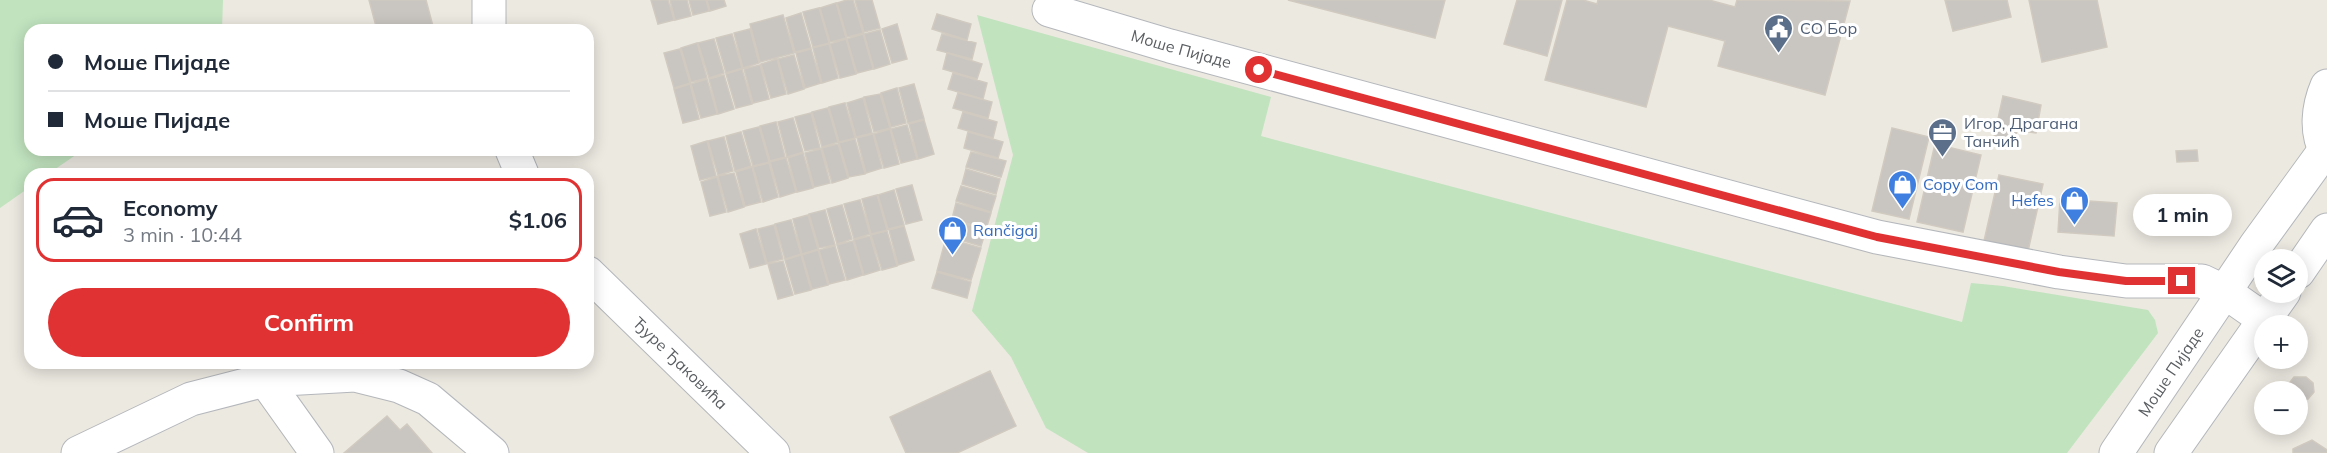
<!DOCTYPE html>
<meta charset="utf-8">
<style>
body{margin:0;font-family:Mulish,sans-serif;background:#f6f6f7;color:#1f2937;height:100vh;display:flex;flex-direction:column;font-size:22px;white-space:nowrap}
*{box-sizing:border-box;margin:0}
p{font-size:20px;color:#747a83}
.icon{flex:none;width:33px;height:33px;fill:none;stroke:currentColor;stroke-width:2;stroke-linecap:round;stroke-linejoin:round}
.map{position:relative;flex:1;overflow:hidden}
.side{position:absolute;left:24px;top:168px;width:570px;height:201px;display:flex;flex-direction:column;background:#fff;border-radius:18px;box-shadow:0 3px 15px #0003}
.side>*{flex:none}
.banner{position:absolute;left:24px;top:24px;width:570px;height:132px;border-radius:18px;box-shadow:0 3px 15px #0003;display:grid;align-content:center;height:132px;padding:0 24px;background:#fff}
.buttons{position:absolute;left:2254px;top:249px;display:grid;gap:12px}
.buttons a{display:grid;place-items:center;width:54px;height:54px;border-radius:50%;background:#fff;box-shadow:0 3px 15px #0003;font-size:30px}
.end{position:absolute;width:27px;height:27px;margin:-14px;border:8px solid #e03233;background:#fff;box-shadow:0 0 0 3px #fff}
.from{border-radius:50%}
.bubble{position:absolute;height:42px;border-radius:21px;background:#fff;box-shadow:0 3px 15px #0003;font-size:20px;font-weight:700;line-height:42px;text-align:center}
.banner b{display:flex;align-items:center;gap:21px;height:57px;font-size:22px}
.banner b+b{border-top:2px solid #e0e1e3}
.banner i{width:15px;height:15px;background:#1f2937}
ul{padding:10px 0 0;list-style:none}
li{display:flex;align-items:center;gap:18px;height:84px;margin:0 12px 9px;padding:0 12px;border:3px solid transparent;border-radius:18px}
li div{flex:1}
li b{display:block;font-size:22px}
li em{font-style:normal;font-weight:700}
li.selected{border-color:#e03233}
li>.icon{width:54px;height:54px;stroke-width:1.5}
.button{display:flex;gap:12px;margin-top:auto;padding:12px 24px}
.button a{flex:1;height:69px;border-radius:36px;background:#e03233;color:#fff;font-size:24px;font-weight:700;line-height:69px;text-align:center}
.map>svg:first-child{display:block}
.green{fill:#c1e3be}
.building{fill:#c9c5c0;stroke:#d0cac0;stroke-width:1.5}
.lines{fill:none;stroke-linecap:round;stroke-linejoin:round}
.minor-casing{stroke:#b4b7bb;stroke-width:35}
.minor{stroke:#fff;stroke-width:33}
.route{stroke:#e03233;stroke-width:8}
.labels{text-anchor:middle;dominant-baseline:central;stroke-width:6;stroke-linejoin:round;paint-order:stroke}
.service-label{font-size:16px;fill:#4e5e75;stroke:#fff;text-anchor:start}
.street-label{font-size:16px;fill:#5a5e61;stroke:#fff}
.shop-label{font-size:16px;fill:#366cbe;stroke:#fff;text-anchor:start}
</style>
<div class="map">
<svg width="2327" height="453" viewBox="0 0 2327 453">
<rect width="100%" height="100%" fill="#ece9e1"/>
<path class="green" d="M 0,0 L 223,0 L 222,30 L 30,30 L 30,150 L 83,150 L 48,174 L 30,174 L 30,187 L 0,208 Z
M 977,15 L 1271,97 L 1261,136 L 1962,322 L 1971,283 L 2003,286 L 2148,310 L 2155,320 L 2158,333 L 2067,453 L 1088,453 L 1046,428 L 1011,357 L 972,311 L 1013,155 Z"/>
<path class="building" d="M 369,0 L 426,0 L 434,30 L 377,30 Z
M 651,0 L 668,0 L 674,20 L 658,24 Z
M 670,0 L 687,0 L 691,16 L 675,20 Z
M 689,0 L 706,0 L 709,11 L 693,15 Z
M 707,0 L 724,0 L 726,6 L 710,11 Z
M 847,0 L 853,0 L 863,33 L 847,37 L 837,3 Z
M 855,0 L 872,0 L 880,28 L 864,32 Z
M 1288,0 L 1445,0 L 1435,38 Z
M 1517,0 L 1562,0 L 1547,56 L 1504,44 Z
M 1567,0 L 1583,0 L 1597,4 L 1598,0 L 1709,0 L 1735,7 L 1737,0 L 1850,1 L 1825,95 L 1718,66 L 1725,41 L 1668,26 L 1646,107 L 1545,80 Z
M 1945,0 L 2007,0 L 2011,17 L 1953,31 Z
M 2029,0 L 2097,0 L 2107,47 L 2042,62 Z
M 836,3 L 846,38 L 830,42 L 820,8 Z
M 819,8 L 829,43 L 813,47 L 803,12 Z
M 801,13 L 811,48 L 795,52 L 786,18 Z
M 937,14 L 971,24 L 967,40 L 932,29 Z
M 783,15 L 794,53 L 760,62 L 750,24 Z
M 897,24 L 907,59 L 892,63 L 882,29 Z
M 750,29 L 759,63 L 743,68 L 734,33 Z
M 880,30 L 890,64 L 874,69 L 864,34 Z
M 732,34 L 742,68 L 726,73 L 716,38 Z
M 863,34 L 873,69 L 857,73 L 847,39 Z
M 942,34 L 976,43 L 972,59 L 937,50 Z
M 714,39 L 724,73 L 709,78 L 698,43 Z
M 846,39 L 856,74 L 840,78 L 830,44 Z
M 697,43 L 707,78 L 691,82 L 681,48 Z
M 829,44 L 838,78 L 822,83 L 813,48 Z
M 680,49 L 690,83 L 674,88 L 664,53 Z
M 811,49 L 821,83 L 805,88 L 796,53 Z
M 947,53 L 982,64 L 977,79 L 943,69 Z
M 794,55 L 804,89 L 788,94 L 778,59 Z
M 777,59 L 786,94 L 771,98 L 761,64 Z
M 760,65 L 769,99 L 753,103 L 744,69 Z
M 742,69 L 752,104 L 736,108 L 726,74 Z
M 953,73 L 987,83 L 983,99 L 948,89 Z
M 724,75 L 734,109 L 718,114 L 709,79 Z
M 707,79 L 717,114 L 701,118 L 691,84 Z
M 690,84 L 699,119 L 683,123 L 674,89 Z
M 914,84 L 924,119 L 908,123 L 899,88 Z
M 897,88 L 906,123 L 891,127 L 881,93 Z
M 958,93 L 992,102 L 988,118 L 953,108 Z
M 880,94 L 890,128 L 874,132 L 864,97 Z
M 2003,96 L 2041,105 L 2036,133 L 2017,130 L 2013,147 L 1993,142 Z
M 863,98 L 872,133 L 856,137 L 847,103 Z
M 845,103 L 855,138 L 839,142 L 829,107 Z
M 828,108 L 838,142 L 822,147 L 812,112 Z
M 963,112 L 997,122 L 993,138 L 958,128 Z
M 811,113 L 820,148 L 805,151 L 795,117 Z
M 793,118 L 803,152 L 787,157 L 778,122 Z
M 924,120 L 934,154 L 918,159 L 909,124 Z
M 776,122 L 785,157 L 770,161 L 760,126 Z
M 907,125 L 917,159 L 901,163 L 891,129 Z
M 759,127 L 769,162 L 753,166 L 743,131 Z
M 1892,128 L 1929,137 L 1909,219 L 1872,211 Z
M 890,129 L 899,164 L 884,168 L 874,134 Z
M 741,132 L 751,166 L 735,171 L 726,136 Z
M 968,132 L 1003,142 L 998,158 L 964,148 Z
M 873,134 L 882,168 L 866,173 L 857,138 Z
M 724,137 L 733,171 L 718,175 L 708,141 Z
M 855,139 L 865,174 L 849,177 L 839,143 Z
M 707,141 L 716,176 L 700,180 L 691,146 Z
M 838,144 L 848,178 L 832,183 L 822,148 Z
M 1935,144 L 1981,155 L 1963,232 L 1917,222 Z
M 821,149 L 830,183 L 814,187 L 805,153 Z
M 2197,150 L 2198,161 L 2177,162 L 2176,151 Z
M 971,152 L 1006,161 L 1001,177 L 966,167 Z
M 803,153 L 813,188 L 797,192 L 788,158 Z
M 786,158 L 796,192 L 780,197 L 770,162 Z
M 769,163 L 778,197 L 763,202 L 753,167 Z
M 752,167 L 761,202 L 745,206 L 736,172 Z
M 966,169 L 1000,179 L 996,194 L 962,184 Z
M 734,173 L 744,207 L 728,212 L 718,176 Z
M 1999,175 L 2043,184 L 2028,251 L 1984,241 Z
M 717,177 L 726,212 L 710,216 L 701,182 Z
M 912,185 L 922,220 L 906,224 L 896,189 Z
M 961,186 L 996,196 L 991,212 L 956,201 Z
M 894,190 L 904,225 L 888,229 L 878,195 Z
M 877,195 L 887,230 L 871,234 L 862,199 Z
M 2060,199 L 2117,203 L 2114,236 L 2058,232 Z
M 860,200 L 870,234 L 854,239 L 844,204 Z
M 956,203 L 991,213 L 986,229 L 952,219 Z
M 842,205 L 852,239 L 837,244 L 827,209 Z
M 825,210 L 835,245 L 819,248 L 809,214 Z
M 808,215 L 818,249 L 802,254 L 793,219 Z
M 791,220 L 801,254 L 785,259 L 775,224 Z
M 951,220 L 986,230 L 981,246 L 947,236 Z
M 774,225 L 783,259 L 767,263 L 758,229 Z
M 904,226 L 914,260 L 898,265 L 889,230 Z
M 756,229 L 766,264 L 750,268 L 740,234 Z
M 887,231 L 897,266 L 882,270 L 871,235 Z
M 870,236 L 880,270 L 864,275 L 854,240 Z
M 946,238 L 981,248 L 971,280 L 937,271 Z
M 853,241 L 863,275 L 847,280 L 837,245 Z
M 835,246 L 845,280 L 829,284 L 819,250 Z
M 818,250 L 828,285 L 812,289 L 802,255 Z
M 801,255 L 811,290 L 795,294 L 785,260 Z
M 783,261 L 793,295 L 778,299 L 768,264 Z
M 937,272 L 971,282 L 967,298 L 932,288 Z
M 990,371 L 1016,426 L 957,453 L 906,453 L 890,417 Z
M 2294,377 L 2306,377 L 2313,383 L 2314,392 L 2308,399 L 2298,400 L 2298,392 L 2289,392 L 2288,385 Z
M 387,416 L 400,430 L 407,424 L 432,453 L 344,453 Z
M 2312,440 L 2327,450 L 2327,453 L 2293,453 L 2293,449 Z"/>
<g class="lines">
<defs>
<g id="minor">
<path id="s1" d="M 1049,10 L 1170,46 L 1877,237 L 2059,272 L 2126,281 L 2202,281 L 2225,292 L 2265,320"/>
<path d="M 489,30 L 489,0"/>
<path d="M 2327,86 C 2318,107 2315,132 2327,154"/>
<path d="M 512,150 L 522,174"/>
<path d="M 2298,272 L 2327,230"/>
<path id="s2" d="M 588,273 L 773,453"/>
<path d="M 265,380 L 317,453"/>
<path d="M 78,453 L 191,399 L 265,380 L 355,375 L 399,386 L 428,399 L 492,453"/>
<path id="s3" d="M 2116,453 L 2256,245 L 2325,150"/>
<path d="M 2171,453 L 2284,292"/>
</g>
</defs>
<use href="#minor" class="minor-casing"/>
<use href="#minor" class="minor"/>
</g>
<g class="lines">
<path class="route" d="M 1259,70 L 1877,237 L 2059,272 L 2126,281 L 2182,281"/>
</g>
<defs>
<symbol id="civic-pin" viewBox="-11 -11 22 30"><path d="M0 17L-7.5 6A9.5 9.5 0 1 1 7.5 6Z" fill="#5c6f8a" stroke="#fff"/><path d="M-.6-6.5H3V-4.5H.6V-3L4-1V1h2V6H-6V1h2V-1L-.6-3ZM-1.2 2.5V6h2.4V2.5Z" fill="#fff"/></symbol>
<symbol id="office-pin" viewBox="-11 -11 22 30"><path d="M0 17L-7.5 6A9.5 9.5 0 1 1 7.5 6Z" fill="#5c6f8a" stroke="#fff"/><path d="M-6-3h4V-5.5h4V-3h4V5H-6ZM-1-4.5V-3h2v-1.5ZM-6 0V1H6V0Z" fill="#fff"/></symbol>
<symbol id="shop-pin" viewBox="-11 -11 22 30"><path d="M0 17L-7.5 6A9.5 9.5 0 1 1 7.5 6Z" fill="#3f7fe0" stroke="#fff"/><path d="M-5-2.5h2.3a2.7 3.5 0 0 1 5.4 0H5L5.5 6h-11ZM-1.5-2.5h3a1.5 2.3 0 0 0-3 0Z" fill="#fff"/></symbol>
</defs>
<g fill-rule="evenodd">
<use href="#civic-pin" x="1762" y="12" width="33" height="45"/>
<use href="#office-pin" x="1926" y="116" width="33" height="45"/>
<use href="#shop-pin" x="1886" y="168" width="33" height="45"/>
<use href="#shop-pin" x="2058" y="184" width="33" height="45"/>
<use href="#shop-pin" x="936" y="214" width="33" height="45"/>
</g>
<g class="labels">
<g class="service-label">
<text x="1800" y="28">СО Бор</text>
<text x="1964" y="123">Игор, Драгана<tspan x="1964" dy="18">Танчић</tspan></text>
</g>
<g class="street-label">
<text stroke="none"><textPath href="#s1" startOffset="138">Моше Пијаде</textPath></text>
<text stroke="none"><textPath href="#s2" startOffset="129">Ђуре Ђаковића</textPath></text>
<text stroke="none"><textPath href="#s3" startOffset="98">Моше Пијаде</textPath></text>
</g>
<g class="shop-label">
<text x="1923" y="184">Copy Com</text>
<text x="2054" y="200" text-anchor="end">Hefes</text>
<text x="973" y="230">Rančigaj</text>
</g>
</g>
</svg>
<div class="buttons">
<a><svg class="icon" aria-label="layers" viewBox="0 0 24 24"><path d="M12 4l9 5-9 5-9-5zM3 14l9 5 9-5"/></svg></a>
<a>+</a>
<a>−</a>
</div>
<i class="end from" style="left:1259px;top:70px"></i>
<i class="end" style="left:2182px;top:281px"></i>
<div class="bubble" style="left:2133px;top:194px;width:99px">1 min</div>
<div class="banner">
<b><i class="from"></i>Моше Пијаде</b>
<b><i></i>Моше Пијаде</b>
</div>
<section class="side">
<ul>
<li class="selected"><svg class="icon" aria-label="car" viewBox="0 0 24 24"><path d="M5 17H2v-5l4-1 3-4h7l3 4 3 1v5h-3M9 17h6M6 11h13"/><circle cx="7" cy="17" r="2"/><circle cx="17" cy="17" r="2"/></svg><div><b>Economy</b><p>3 min · 10:44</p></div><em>$1.06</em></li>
</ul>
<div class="button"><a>Confirm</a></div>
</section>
</div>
